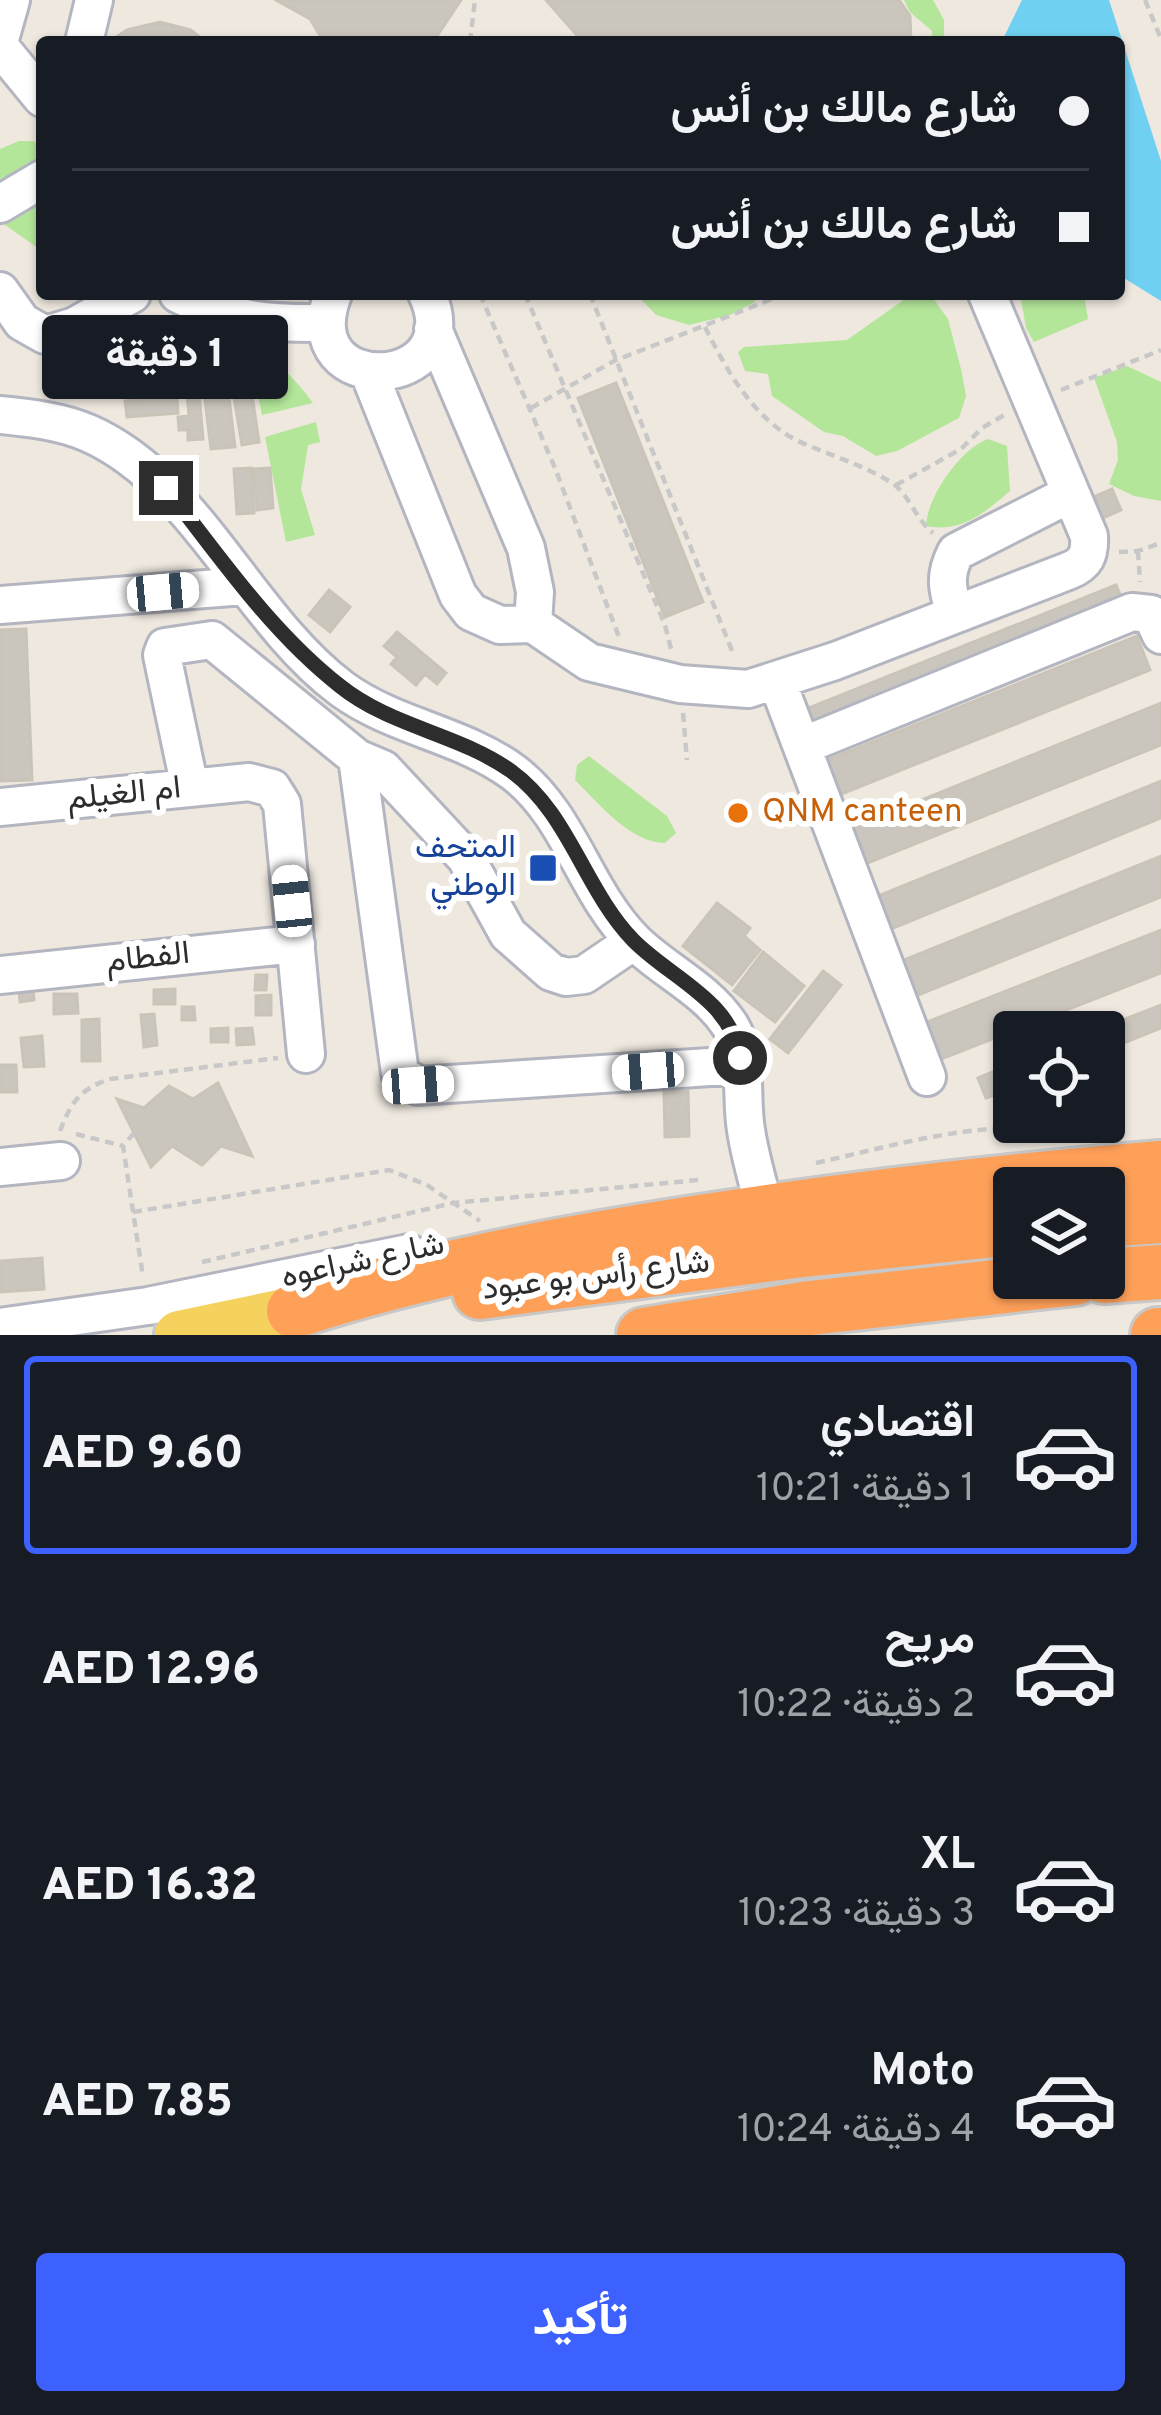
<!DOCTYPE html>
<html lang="ar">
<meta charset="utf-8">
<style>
body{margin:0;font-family:Overpass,Vazirmatn,sans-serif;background:#242831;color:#f1f3f6;direction:rtl;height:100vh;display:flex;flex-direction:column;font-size:45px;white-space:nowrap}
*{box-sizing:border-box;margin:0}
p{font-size:39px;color:#9ea1a6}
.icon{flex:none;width:66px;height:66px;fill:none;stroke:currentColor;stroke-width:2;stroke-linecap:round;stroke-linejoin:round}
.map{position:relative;height:1335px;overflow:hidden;direction:ltr}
.details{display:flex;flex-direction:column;background:#171b24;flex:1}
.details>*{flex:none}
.hud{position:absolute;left:36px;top:36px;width:1089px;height:264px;border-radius:12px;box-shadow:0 3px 9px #0004;direction:rtl;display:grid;align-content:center;height:264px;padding:0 36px;background:#171b24}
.buttons{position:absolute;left:993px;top:1011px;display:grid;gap:24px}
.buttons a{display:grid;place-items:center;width:132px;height:132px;border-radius:12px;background:#171b24;box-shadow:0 3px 9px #0004;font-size:60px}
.end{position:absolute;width:54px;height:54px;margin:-27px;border:15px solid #2d2d2d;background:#fff;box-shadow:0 0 0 6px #fff}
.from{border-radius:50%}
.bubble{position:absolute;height:84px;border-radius:12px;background:#171b24;box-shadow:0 3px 9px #0004;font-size:39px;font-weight:800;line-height:84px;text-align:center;direction:rtl}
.car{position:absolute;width:36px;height:72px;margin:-36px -18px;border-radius:15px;box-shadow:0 0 9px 3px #0007;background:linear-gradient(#fff 24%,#345 0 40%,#fff 0 76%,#345 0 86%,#fff 0)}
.hud b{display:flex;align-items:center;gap:42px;height:114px;font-size:45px}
.hud b+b{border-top:3px solid #363941}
.hud i{width:30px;height:30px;background:#f1f3f6}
ul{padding:21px 0 0;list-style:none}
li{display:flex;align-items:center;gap:36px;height:198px;margin:0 24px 18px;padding:0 12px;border:6px solid transparent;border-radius:12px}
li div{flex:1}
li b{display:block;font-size:45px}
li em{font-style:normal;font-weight:800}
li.selected{border-color:#3c61ff}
li>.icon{width:108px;height:108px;stroke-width:1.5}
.action{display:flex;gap:24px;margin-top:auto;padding:24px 36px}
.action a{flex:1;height:138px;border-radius:12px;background:#3c61ff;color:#fff;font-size:48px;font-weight:800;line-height:138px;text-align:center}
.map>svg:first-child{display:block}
.green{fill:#b4e69a}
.water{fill:#70d0f2}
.building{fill:#cac6bd;stroke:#cac4b8;stroke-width:3}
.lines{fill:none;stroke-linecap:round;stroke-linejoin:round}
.minor-casing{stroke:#b3b5c0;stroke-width:42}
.major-casing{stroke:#c8c8c8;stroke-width:54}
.highway-casing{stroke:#c8c8c8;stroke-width:60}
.path{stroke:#c8c8c8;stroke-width:4.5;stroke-dasharray:9 6;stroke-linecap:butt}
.minor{stroke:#fff;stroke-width:36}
.major{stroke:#f5d15e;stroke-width:48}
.highway{stroke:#ffa059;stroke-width:54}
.route{stroke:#2d2d2d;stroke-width:15}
.food-dot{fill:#e8710a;stroke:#fff;stroke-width:4.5}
.transit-dot{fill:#1a4fb4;stroke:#fff;stroke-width:4.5}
.labels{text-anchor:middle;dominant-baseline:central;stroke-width:12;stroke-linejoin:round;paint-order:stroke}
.street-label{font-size:33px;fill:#2d2d2d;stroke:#fff}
.food-label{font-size:33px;fill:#c56008;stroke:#fff;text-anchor:start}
.transit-label{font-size:33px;fill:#164399;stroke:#fff;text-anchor:end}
</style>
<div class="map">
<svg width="1161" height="1335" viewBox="0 0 1161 1335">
<rect width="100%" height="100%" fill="#eee8df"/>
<path class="green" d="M 904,0 L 933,0 L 944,20 L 944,42 L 932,42 L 932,31 L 910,12 Z
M 19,141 L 34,141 L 40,148 L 42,163 L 0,179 L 0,149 Z
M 42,197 L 42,251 L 1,222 Z
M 636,294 L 761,294 L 753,303 L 730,315 L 689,325 L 656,315 Z
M 912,294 L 930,294 L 948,319 L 961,369 L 966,396 L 959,418 L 897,451 L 876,456 L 843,436 L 824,432 L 772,396 L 768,374 L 745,371 L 738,352 L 744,347 L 847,340 Z
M 1020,294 L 1084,294 L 1088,319 L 1034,342 L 1026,328 Z
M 116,316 C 203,316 260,331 313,403 L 262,415 L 254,376 L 204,342 L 58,341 Z
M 1127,366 L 1161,382 L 1161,501 L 1134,496 L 1109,484 L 1118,460 L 1117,442 L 1094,378 Z
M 316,422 L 320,442 L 308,445 L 301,489 L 315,535 L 286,542 L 265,437 Z
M 988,439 L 1007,446 L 1010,491 C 984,513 962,533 926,526 C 927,497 961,448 988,439 Z
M 589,756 L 667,816 L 676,833 L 665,843 C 631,843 598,803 575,780 L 577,765 Z"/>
<path class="water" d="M 1022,0 L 1109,0 L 1161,161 L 1161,301 L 1119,275 L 1119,42 L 1008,42 L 1004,37 Z"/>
<path class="building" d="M 276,0 L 461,0 L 433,42 L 324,42 L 310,19 Z
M 546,0 L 899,0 L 910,16 L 911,42 L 583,42 Z
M 160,22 L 191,30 L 206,42 L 109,42 L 127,30 Z
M 616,383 L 703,602 L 665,617 L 578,398 Z
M 199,392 L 203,439 L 188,440 L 188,430 L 179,430 L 178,417 L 189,416 L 187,393 Z
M 252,395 L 259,442 L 242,445 L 234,398 Z
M 177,398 L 178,413 L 127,417 L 125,401 Z
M 229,398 L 235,447 L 211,449 L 205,400 Z
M 251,468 L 254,513 L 237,514 L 234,469 Z
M 270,468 L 273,508 L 257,510 L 254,469 Z
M 1112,489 L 1121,510 L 1096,521 L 1087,500 Z
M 1116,585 L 1126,609 L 805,736 L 796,713 Z
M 329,590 L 350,607 L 330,632 L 309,615 Z
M 26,629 L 32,780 L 0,781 L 0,630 Z
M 397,632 L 446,673 L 437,684 L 425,674 L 416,685 L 391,664 L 397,657 L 384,646 Z
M 1137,636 L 1150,670 L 834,797 L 820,763 Z
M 1161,703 L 1161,745 L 855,868 L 840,833 Z
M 1161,781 L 1161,818 L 886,931 L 873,898 Z
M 1161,856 L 1161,897 L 913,997 L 899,962 Z
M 717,903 L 750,928 L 744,936 L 760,950 L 732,985 L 683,946 Z
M 1161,930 L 1161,973 L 936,1061 L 922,1024 Z
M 763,952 L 804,986 L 775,1022 L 734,991 Z
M 823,971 L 841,985 L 788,1053 L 770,1039 Z
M 32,975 L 34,1000 L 20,1002 L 18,976 Z
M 256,975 L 267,975 L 266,990 L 255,990 Z
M 175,989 L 175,1004 L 154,1004 L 154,990 Z
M 54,994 L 77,994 L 78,1013 L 54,1014 Z
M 271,995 L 271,1015 L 256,1015 L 256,996 Z
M 1161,1005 L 1161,1028 L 1104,1051 L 1104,1032 L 1092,1032 Z
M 182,1007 L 194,1007 L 195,1020 L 182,1020 Z
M 154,1014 L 157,1045 L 144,1047 L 141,1015 Z
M 99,1019 L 100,1061 L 82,1061 L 82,1020 Z
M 228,1028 L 228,1042 L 211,1042 L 211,1029 Z
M 252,1028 L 254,1044 L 237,1045 L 236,1029 Z
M 42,1036 L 44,1066 L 24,1067 L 21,1038 Z
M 1014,1063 L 1014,1087 L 986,1098 L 978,1078 Z
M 0,1065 L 16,1065 L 17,1092 L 0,1092 Z
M 218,1083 L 252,1156 L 221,1146 L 202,1165 L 172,1146 L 151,1167 L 117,1099 L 144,1108 L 169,1086 L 193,1099 Z
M 688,1091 L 689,1136 L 665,1137 L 664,1092 Z
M 42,1258 L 44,1289 L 0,1292 L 0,1261 Z"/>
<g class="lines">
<defs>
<path id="minor" d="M 0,39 L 11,0
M 84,42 L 94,0
M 0,47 L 42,98
M 0,204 L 42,179
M 0,291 L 22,322 L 45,335 L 75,326 L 132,294
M 178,294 C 230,321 269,324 326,323
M 333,294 C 292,402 472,392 427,294
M 433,329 L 526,548 L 535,592 L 533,624
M 369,373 L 458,595 L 471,612 L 500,625 L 533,624 L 589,662 L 680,684 L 748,689 L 835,661 L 1068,571 C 1086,564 1090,555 1089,536 L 987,294
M 0,415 C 30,418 60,421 88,433 C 196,480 247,618 342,689 C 394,727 461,734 513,772 C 570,815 584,891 634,941 C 663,970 706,989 729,1024 C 749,1053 740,1096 746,1130 C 750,1157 758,1183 765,1210
M 0,605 L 244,586
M 954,612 C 947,588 944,575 956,552 L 1070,494
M 777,681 L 927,1077
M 802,746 L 1132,612 L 1151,614 L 1161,635
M 357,758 L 383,769 L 466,858 L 508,934 L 551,972 L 566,977 L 584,975 L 634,941
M 190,788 L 162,655 L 165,647 L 212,640 L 357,758 L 400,1073 L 418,1086 L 741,1065
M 0,807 L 249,782 L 272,788 L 282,804 L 306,1054
M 0,975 L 296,944
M 0,1167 L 61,1161
M 0,1327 L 148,1306 L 409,1253"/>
<path id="major" d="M 179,1335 L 294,1311"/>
<path id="highway" d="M 1104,1220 L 1161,1216
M 1104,1276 L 1161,1272
M 480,1292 L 794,1251 L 1014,1228
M 294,1311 C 423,1269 554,1245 688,1224 C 845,1199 1002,1181 1161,1168
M 644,1335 L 810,1308 L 1075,1278
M 1158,1335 L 1161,1335"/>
</defs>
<use href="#minor" class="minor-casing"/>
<use href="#major" class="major-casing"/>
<use href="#highway" class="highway-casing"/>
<path class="path" d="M 1145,0 L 1161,39
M 470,42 L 475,0
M 480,294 L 555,468 L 619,637
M 525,294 L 665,625 L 671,649
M 590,294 L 734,656
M 705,327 C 727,371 753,418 798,441 C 829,455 864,465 892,483 C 909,494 916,520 933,533
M 1061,390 L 1161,350
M 531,408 L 614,361 L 785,294
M 896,485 L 961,449 L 982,428 L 1006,414
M 1138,551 L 1140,582
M 1119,552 L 1138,551 L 1161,543
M 683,713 L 687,760
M 60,1131 C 71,1102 80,1089 110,1079 L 278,1058
M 134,1133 L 123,1146 L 143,1277
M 76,1134 L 123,1146
M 816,1163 C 883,1148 950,1128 1018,1128 C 1040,1128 1062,1132 1083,1133
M 133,1212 L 389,1170 L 427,1185 L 480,1221
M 202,1262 L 453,1203 L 698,1180"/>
<use href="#minor" class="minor"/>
<use href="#major" class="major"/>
<use href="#highway" class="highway"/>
</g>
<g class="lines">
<path class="route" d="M 166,488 C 219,556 271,632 340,686 C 391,727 459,734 511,771 C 569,813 584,889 633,940 C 670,978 732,1000 740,1058"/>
</g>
<circle class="food-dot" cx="738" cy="813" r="12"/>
<rect class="transit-dot" x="528" y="853" width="30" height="30" rx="6"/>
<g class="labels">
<g class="street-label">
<text transform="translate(124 795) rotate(-6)">ام الغيلم</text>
<text transform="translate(148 959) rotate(-6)">الفطام</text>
<text transform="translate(363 1262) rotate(-12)">شارع شراعوه</text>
<text transform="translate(596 1277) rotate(-7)">شارع رأس بو عبود</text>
</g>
<g class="food-label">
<text x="762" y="813">QNM canteen</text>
</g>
<g class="transit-label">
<text x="516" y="849">المتحف<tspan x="516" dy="38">الوطني</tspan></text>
</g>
</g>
</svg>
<div class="buttons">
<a><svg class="icon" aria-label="locate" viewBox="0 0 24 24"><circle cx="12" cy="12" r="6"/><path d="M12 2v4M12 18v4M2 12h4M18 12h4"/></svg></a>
<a><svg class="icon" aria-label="layers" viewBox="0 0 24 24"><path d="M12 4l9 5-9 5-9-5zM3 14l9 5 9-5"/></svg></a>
</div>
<i class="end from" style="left:740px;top:1058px"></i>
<i class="end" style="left:166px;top:488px"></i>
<div class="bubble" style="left:42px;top:315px;width:246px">1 دقيقة</div>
<i class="car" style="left:163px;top:592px;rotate:85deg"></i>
<i class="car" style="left:292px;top:901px;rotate:354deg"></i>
<i class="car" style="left:648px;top:1071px;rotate:266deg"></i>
<i class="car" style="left:418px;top:1085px;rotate:86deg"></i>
<div class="hud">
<b><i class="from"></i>شارع مالك بن أنس</b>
<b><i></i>شارع مالك بن أنس</b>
</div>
</div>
<section class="details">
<ul>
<li class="selected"><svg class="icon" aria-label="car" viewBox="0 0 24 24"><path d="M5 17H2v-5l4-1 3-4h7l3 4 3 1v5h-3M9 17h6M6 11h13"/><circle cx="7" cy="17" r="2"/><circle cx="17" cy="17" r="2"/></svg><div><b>اقتصادي</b><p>1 دقيقة · 10:21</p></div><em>AED 9.60</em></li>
<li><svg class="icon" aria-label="car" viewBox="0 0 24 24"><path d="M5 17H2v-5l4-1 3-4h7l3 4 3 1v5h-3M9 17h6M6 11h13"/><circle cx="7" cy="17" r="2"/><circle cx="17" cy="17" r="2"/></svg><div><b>مريح</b><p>2 دقيقة · 10:22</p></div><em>AED 12.96</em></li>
<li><svg class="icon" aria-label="car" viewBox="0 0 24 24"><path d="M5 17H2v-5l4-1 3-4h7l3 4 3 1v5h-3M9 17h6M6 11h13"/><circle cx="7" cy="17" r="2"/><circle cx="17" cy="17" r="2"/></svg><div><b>XL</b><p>3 دقيقة · 10:23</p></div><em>AED 16.32</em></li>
<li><svg class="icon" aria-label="car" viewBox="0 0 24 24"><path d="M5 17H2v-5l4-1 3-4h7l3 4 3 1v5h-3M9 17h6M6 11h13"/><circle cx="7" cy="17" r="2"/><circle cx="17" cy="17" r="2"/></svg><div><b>Moto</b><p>4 دقيقة · 10:24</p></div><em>AED 7.85</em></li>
</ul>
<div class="action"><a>تأكيد</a></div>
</section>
